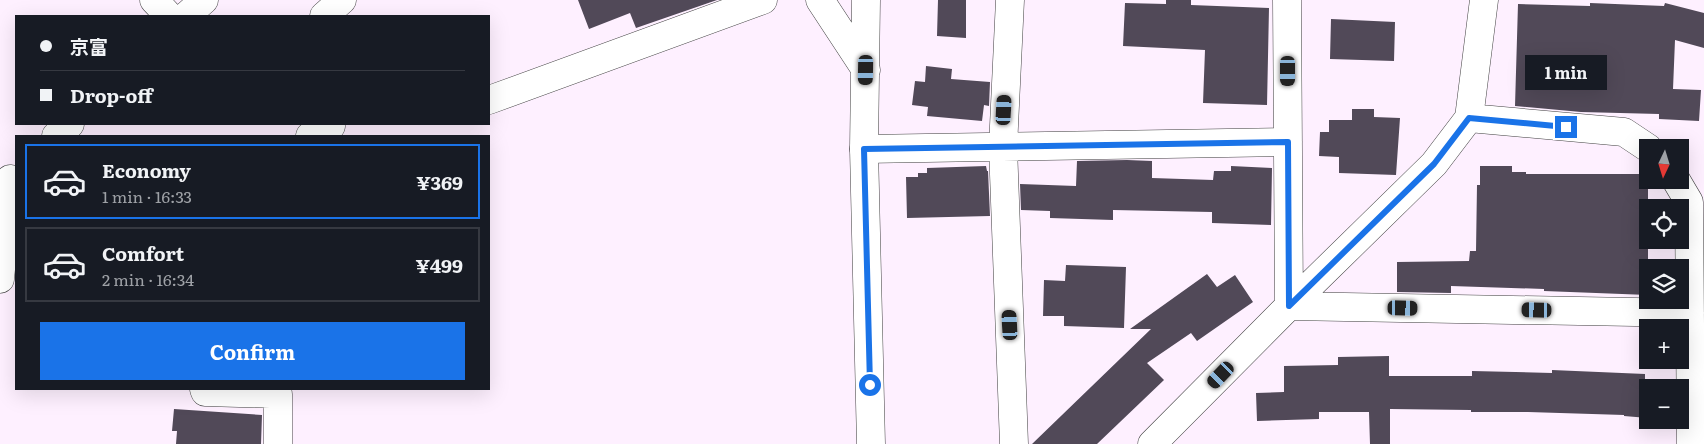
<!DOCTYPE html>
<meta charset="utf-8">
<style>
body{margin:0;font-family:Literata,"Noto Sans JP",serif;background:#20242c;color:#f1f3f6;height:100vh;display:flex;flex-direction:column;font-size:19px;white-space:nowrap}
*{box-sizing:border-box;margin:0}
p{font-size:16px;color:#9ea1a6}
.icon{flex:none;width:28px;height:28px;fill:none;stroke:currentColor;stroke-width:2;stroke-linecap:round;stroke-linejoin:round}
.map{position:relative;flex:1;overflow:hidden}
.details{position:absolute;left:15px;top:135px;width:475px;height:255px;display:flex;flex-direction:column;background:#171b24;border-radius:0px;box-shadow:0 5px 20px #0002}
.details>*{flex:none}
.hud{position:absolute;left:15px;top:15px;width:475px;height:110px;border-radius:0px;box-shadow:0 5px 20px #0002;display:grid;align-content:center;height:110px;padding:0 25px;background:#171b24}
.needle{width:32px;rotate:184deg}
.fabs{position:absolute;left:1639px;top:139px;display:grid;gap:10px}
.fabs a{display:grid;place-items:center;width:50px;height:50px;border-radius:0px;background:#171b24;box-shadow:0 5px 20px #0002;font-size:25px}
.end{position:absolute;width:22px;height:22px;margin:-11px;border:6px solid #1a73e8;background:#fff;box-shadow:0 0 0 2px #fff}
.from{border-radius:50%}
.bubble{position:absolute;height:35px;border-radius:0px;background:#171b24;box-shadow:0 5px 20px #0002;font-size:16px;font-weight:700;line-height:35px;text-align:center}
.car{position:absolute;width:15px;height:30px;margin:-15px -8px;border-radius:6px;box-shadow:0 0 4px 1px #0007;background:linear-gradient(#222 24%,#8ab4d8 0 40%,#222 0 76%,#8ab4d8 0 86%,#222 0)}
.hud b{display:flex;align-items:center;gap:18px;height:48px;font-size:19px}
.hud b+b{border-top:1px solid #363941}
.hud i{width:12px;height:12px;background:#f1f3f6}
ul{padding:9px 0 0;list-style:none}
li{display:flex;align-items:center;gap:15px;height:75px;margin:0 10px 8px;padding:0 15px;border:2px solid #363941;border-radius:0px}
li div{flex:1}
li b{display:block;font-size:19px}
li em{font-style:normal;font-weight:700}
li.selected{border-color:#1a73e8}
li>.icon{width:45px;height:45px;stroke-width:1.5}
.button{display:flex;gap:10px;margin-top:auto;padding:10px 25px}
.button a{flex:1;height:58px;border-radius:0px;background:#1a73e8;color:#fff;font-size:20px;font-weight:700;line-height:58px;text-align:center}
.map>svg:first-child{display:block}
.building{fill:#514958}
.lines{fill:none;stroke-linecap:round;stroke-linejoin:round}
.minor-casing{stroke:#414141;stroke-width:29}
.tertiary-casing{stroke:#414141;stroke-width:29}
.minor{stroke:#fff;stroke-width:28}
.tertiary{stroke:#fff;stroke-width:28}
.route{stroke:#1a73e8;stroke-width:6}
</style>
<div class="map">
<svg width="1704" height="444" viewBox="0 0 1704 444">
<rect width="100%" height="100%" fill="#fef0ff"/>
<path class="building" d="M 578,0 L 717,0 L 636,28 L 630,13 L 589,29 Z
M 938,0 L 966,0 L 966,38 L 937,36 Z
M 1166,0 L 1191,0 L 1191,5 L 1269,8 L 1267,105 L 1203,103 L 1205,50 L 1123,46 L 1125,3 L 1166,4 Z
M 1590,3 L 1664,6 L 1665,3 L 1704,13 L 1704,48 L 1675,40 L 1673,89 L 1701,90 L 1699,121 L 1659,119 L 1659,114 L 1581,112 L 1515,106 L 1518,4 L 1590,6 Z
M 1331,19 L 1395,22 L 1394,61 L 1330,59 Z
M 926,66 L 952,69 L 951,79 L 990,82 L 989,106 L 984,105 L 982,121 L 927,116 L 928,107 L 912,105 L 915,81 L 925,82 Z
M 1352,109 L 1374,109 L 1374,117 L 1400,118 L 1396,175 L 1339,173 L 1339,157 L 1319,156 L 1320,132 L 1329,132 L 1329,120 L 1352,120 Z
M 1127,160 L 1152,161 L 1152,178 L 1213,180 L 1214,171 L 1231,171 L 1231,166 L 1272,168 L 1271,225 L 1212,223 L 1212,212 L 1113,210 L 1113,220 L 1050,218 L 1050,211 L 1021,210 L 1020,184 L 1076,186 L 1077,161 Z
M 986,166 L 987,171 L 988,171 L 990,216 L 907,218 L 906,177 L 918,177 L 918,173 L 927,173 L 927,168 Z
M 1480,166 L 1512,166 L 1512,172 L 1526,172 L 1526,174 L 1648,174 L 1648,295 L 1544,291 L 1544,289 L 1451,286 L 1451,293 L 1397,292 L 1397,262 L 1469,261 L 1470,251 L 1476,251 L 1477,185 L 1480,185 Z
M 1066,265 L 1126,267 L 1124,328 L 1064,326 L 1064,316 L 1043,316 L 1044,280 L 1065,281 Z
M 1207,274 L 1217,287 L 1235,275 L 1253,302 L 1197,341 L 1191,333 L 1147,363 L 1164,380 L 1097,444 L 1032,444 L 1151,329 L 1130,329 Z
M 1389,356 L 1389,376 L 1472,376 L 1472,371 L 1552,373 L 1552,370 L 1645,374 L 1645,381 L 1648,381 L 1648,418 L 1624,416 L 1624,415 L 1528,412 L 1471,412 L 1471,410 L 1390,409 L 1390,444 L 1370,444 L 1369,412 L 1319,412 L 1319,419 L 1257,421 L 1256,393 L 1284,392 L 1284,366 L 1338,365 L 1338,357 Z
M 174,409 L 262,415 L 261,444 L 176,444 L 177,431 L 172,431 Z"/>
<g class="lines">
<defs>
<path id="minor" d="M 154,0 L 169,16
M 1010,0 L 1003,147 L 1014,444
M 1287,0 L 1289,306 L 1690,313
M 186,16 L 204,0
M 324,16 L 342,0
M 489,100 L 763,0
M 1469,118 L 1624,132 L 1648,148
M 56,136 L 70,124
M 310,136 L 331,126
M 864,149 L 1288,142
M 1676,180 L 1689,202 L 1691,444
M 0,279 L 10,179
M 204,389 L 205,392 L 278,394 L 278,444
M 1152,444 L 1289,306 L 1434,164 L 1469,118 L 1484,0"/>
<path id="tertiary" d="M 820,0 L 866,70
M 866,0 L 864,149 L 871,444"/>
</defs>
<use href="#minor" class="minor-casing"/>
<use href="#tertiary" class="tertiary-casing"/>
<use href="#minor" class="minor"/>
<use href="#tertiary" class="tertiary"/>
</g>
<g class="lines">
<path class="route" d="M 870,385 L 864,149 L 1288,142 L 1289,306 L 1434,164 L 1469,118 L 1566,127"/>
</g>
</svg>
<div class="fabs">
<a><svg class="needle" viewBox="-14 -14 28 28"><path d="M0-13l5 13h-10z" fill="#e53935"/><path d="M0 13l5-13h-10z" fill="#9ea1a6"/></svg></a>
<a><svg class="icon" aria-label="locate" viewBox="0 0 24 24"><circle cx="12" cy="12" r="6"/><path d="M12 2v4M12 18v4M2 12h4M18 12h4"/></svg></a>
<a><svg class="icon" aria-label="layers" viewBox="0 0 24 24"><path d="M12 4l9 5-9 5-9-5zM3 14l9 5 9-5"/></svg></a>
<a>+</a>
<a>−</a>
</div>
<i class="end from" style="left:870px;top:385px"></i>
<i class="end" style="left:1566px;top:127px"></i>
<div class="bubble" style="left:1525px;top:55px;width:82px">1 min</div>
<i class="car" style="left:866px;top:70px;rotate:181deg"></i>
<i class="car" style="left:1288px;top:71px;rotate:180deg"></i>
<i class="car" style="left:1004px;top:110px;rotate:3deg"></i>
<i class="car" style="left:1403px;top:308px;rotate:91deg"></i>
<i class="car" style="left:1537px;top:310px;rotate:271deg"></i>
<i class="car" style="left:1010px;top:325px;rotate:357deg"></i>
<i class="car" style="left:1221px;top:375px;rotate:224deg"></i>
<div class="hud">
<b><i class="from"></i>京富</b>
<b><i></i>Drop-off</b>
</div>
<section class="details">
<ul>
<li class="selected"><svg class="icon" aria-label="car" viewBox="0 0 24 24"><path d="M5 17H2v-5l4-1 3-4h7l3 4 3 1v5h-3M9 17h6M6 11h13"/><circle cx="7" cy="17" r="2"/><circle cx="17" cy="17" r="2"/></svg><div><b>Economy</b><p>1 min · 16:33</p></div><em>¥369</em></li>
<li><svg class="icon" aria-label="car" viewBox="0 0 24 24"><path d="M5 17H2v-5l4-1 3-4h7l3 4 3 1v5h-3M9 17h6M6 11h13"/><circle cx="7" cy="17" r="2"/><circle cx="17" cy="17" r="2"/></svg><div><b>Comfort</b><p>2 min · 16:34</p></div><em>¥499</em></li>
</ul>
<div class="button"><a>Confirm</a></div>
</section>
</div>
